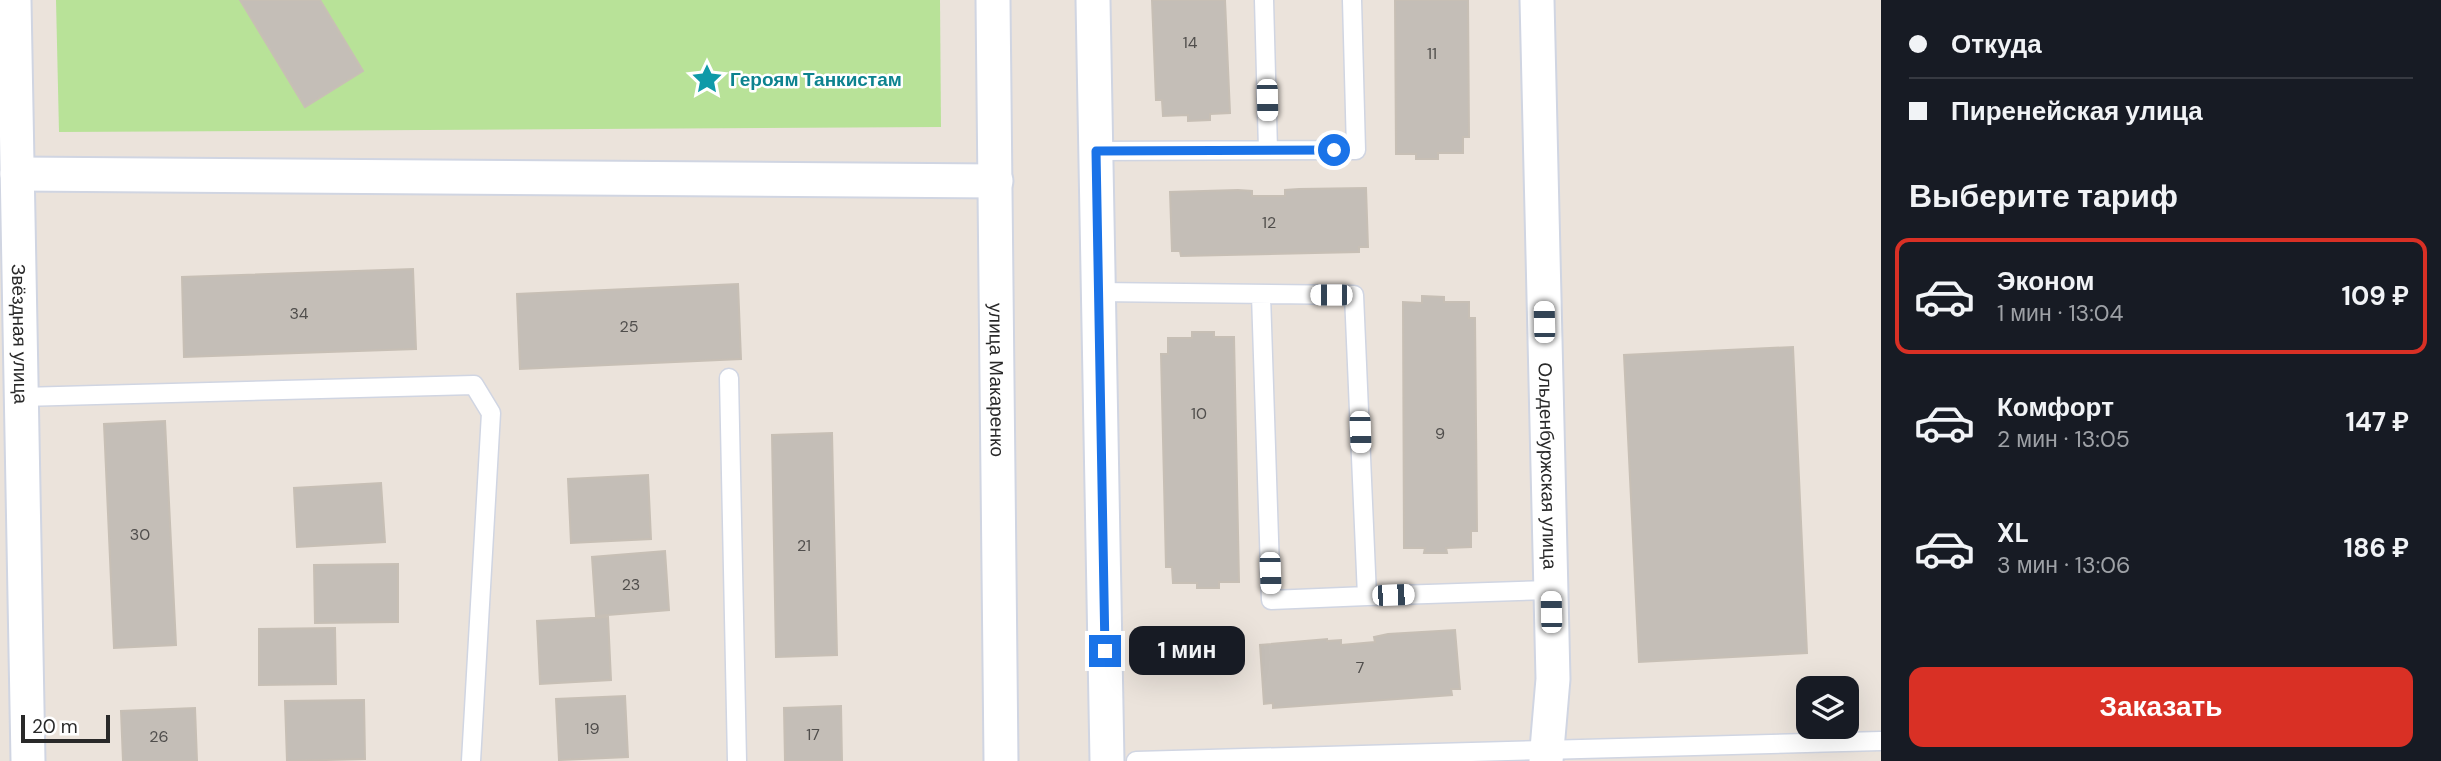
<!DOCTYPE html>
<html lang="ru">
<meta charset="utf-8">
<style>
body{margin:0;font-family:"DM Sans",sans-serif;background:#242831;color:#f1f3f6;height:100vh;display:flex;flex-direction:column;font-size:26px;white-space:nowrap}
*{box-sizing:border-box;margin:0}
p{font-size:23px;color:#9ea1a6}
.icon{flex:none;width:38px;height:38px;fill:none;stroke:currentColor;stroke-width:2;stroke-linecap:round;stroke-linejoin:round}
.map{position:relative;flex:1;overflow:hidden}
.panel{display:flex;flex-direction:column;background:#171b24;width:560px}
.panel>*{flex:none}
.guide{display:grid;align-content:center;height:154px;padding:0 28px;background:#171b24}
.tools{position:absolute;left:1796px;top:676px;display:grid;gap:14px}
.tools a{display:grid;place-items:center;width:63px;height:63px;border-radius:14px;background:#171b24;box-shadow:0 7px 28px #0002;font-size:35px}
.scale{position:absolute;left:21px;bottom:18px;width:89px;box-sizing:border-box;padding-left:7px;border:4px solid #292929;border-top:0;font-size:19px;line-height:24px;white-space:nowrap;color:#292929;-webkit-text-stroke:5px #fff;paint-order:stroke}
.end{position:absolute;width:32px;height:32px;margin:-16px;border:9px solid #1a73e8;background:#fff;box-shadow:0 0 0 4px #fff}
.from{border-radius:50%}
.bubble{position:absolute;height:49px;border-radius:14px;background:#171b24;box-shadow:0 7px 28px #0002;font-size:23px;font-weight:700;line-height:49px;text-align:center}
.car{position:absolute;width:21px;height:42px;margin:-21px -10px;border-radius:9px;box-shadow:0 0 5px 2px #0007;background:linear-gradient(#fff 24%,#345 0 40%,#fff 0 76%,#345 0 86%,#fff 0)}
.guide b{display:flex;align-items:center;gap:24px;height:66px;font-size:26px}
.guide b+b{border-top:2px solid #363941}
.guide i{width:18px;height:18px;background:#f1f3f6}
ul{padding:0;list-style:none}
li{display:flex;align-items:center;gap:21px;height:116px;margin:0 14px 10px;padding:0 14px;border:4px solid transparent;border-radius:14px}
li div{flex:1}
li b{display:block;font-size:26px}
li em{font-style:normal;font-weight:700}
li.current{border-color:#d93025}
li>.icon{width:63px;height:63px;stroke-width:1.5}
h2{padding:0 28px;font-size:32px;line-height:84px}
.cta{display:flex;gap:14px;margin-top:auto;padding:14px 28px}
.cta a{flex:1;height:80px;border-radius:14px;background:#d93025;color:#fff;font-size:28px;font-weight:700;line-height:80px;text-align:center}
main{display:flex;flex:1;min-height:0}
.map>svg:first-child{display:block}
.green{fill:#b8e298}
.building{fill:#c4beb7;stroke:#c7bfb5;stroke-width:2}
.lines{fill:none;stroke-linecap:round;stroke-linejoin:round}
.service-casing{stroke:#d0d5e2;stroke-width:21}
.minor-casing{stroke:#d0d5e2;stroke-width:37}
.service{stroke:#fff;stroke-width:18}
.minor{stroke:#fff;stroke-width:33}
.route{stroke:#1a73e8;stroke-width:9}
.labels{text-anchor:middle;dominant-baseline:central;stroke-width:5;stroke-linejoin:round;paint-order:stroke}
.number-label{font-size:16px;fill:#504e4c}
.culture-label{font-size:19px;font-weight:bold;fill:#0d838f;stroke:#fff;text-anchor:start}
.street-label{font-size:19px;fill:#292929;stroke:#fff}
</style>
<main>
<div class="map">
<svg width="1881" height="761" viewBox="0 0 1881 761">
<rect width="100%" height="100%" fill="#ebe3db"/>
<path class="green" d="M 56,0 L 940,0 L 941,127 L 59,132 Z"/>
<path class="building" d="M 240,0 L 320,0 L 363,71 L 305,107 Z
M 1152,0 L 1225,0 L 1230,113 L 1210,114 L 1210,120 L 1188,121 L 1188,115 L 1163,116 L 1162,100 L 1156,100 Z
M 1395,0 L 1468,0 L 1469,137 L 1463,137 L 1463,153 L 1438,153 L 1438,159 L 1416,159 L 1416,154 L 1396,154 Z
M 1366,188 L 1368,247 L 1359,247 L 1359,252 L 1181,256 L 1180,251 L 1172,251 L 1170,192 L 1238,190 L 1252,191 L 1252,196 L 1285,196 L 1285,190 L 1299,189 Z
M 413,269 L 416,349 L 184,357 L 182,277 Z
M 738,284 L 741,359 L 520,369 L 517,294 Z
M 1422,296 L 1444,297 L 1444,302 L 1469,302 L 1469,318 L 1475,318 L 1477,531 L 1471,531 L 1471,547 L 1446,548 L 1447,553 L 1424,553 L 1425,548 L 1404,548 L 1403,302 L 1422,303 Z
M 1192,332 L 1214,332 L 1214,337 L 1234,337 L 1239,582 L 1219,582 L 1219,588 L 1197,588 L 1197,583 L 1173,583 L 1172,567 L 1166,567 L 1161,354 L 1168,354 L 1168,338 L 1192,338 Z
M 1793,347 L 1807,653 L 1639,662 L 1624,355 Z
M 165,421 L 176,645 L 114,648 L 104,424 Z
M 832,433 L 837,655 L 776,657 L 772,435 Z
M 648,475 L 651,539 L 571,543 L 568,479 Z
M 381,483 L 385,542 L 297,547 L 294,488 Z
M 665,551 L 669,610 L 596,616 L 592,557 Z
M 398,564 L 398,622 L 315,623 L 314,565 Z
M 608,617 L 611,680 L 540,684 L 537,621 Z
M 335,628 L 336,684 L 259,685 L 259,629 Z
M 1455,630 L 1460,689 L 1451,689 L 1452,695 L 1273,708 L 1273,703 L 1264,704 L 1260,645 L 1327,639 L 1327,641 L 1341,640 L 1341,645 L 1375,642 L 1374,637 L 1388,634 Z
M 625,696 L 628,757 L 559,760 L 556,699 Z
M 364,700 L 365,759 L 287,761 L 285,701 Z
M 841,706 L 842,761 L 785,761 L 784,708 Z
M 195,708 L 197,761 L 123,761 L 121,711 Z"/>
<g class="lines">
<defs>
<path id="service" d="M 1264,0 L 1268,150
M 1096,151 L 1356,150 L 1352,0
M 1098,292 L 1354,295 L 1367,596 L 1550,590
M 1261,295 L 1271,600 L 1367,596
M 729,378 L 737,761
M 21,397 L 474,385 L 491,413 L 471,761
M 1136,761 L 1881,741"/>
<g id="minor">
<path id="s1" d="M 14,0 L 28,761"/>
<path id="s2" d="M 993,0 L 1001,761"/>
<path d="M 1093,0 L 1107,761"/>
<path id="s3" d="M 1537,0 L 1553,679 L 1546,761"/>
<path d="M 17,174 L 996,181"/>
</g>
</defs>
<use href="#service" class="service-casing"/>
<use href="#minor" class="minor-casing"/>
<use href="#service" class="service"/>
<use href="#minor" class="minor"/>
</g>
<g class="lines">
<path class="route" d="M 1105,651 L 1096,151 L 1334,150"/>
</g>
<defs>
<symbol id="sight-bare" viewBox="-9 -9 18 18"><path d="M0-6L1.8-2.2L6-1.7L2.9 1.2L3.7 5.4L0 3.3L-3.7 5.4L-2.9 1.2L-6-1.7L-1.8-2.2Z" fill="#0f9aa8" stroke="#fff" stroke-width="2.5" paint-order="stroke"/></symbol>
</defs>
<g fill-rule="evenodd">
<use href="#sight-bare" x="685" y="57" width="44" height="44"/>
</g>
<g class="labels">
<g class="number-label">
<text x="1190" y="42">14</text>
<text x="1432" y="53">11</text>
<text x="1269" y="222">12</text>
<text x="299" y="313">34</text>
<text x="629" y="326">25</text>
<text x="1199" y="413">10</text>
<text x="1440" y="433">9</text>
<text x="140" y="534">30</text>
<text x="804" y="545">21</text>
<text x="631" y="584">23</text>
<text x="1360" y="667">7</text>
<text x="592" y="728">19</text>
<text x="813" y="734">17</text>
<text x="159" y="736">26</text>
</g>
<g class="culture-label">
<text x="730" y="79">Героям Танкистам</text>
</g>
<g class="street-label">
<text stroke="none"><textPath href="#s1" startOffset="334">Звёздная улица</textPath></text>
<text stroke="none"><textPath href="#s2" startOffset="380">улица Макаренко</textPath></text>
<text stroke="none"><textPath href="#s3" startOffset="466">Ольденбуржская улица</textPath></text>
</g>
</g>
</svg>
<div class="tools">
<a><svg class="icon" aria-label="layers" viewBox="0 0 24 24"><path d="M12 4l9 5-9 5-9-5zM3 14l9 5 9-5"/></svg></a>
</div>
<div class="scale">20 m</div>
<i class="end from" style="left:1334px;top:150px"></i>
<i class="end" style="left:1105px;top:651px"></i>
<div class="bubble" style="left:1129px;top:626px;width:116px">1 мин</div>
<i class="car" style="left:1267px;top:100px;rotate:179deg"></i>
<i class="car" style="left:1331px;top:295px;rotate:270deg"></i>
<i class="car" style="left:1544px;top:322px;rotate:359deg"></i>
<i class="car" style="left:1360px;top:432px;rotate:178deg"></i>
<i class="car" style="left:1270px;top:573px;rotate:178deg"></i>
<i class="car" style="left:1393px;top:595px;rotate:88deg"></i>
<i class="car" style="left:1551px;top:612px;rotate:359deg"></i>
</div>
<section class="panel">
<div class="guide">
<b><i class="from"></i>Откуда</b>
<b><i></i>Пиренейская улица</b>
</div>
<h2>Выберите тариф</h2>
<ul>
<li class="current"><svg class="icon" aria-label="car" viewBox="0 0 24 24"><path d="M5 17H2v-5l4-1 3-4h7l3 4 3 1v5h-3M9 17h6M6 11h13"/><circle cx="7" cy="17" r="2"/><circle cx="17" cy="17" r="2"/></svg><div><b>Эконом</b><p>1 мин · 13:04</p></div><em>109 ₽</em></li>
<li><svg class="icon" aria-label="car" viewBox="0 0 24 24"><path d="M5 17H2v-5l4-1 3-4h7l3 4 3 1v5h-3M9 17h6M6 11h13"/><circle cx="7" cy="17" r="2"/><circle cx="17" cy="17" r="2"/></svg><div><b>Комфорт</b><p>2 мин · 13:05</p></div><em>147 ₽</em></li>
<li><svg class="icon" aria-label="car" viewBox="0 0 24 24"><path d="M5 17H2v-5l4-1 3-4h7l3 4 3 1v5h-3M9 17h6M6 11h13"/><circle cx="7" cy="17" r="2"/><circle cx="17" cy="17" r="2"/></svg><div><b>XL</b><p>3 мин · 13:06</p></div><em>186 ₽</em></li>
</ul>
<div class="cta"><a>Заказать</a></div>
</section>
</main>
